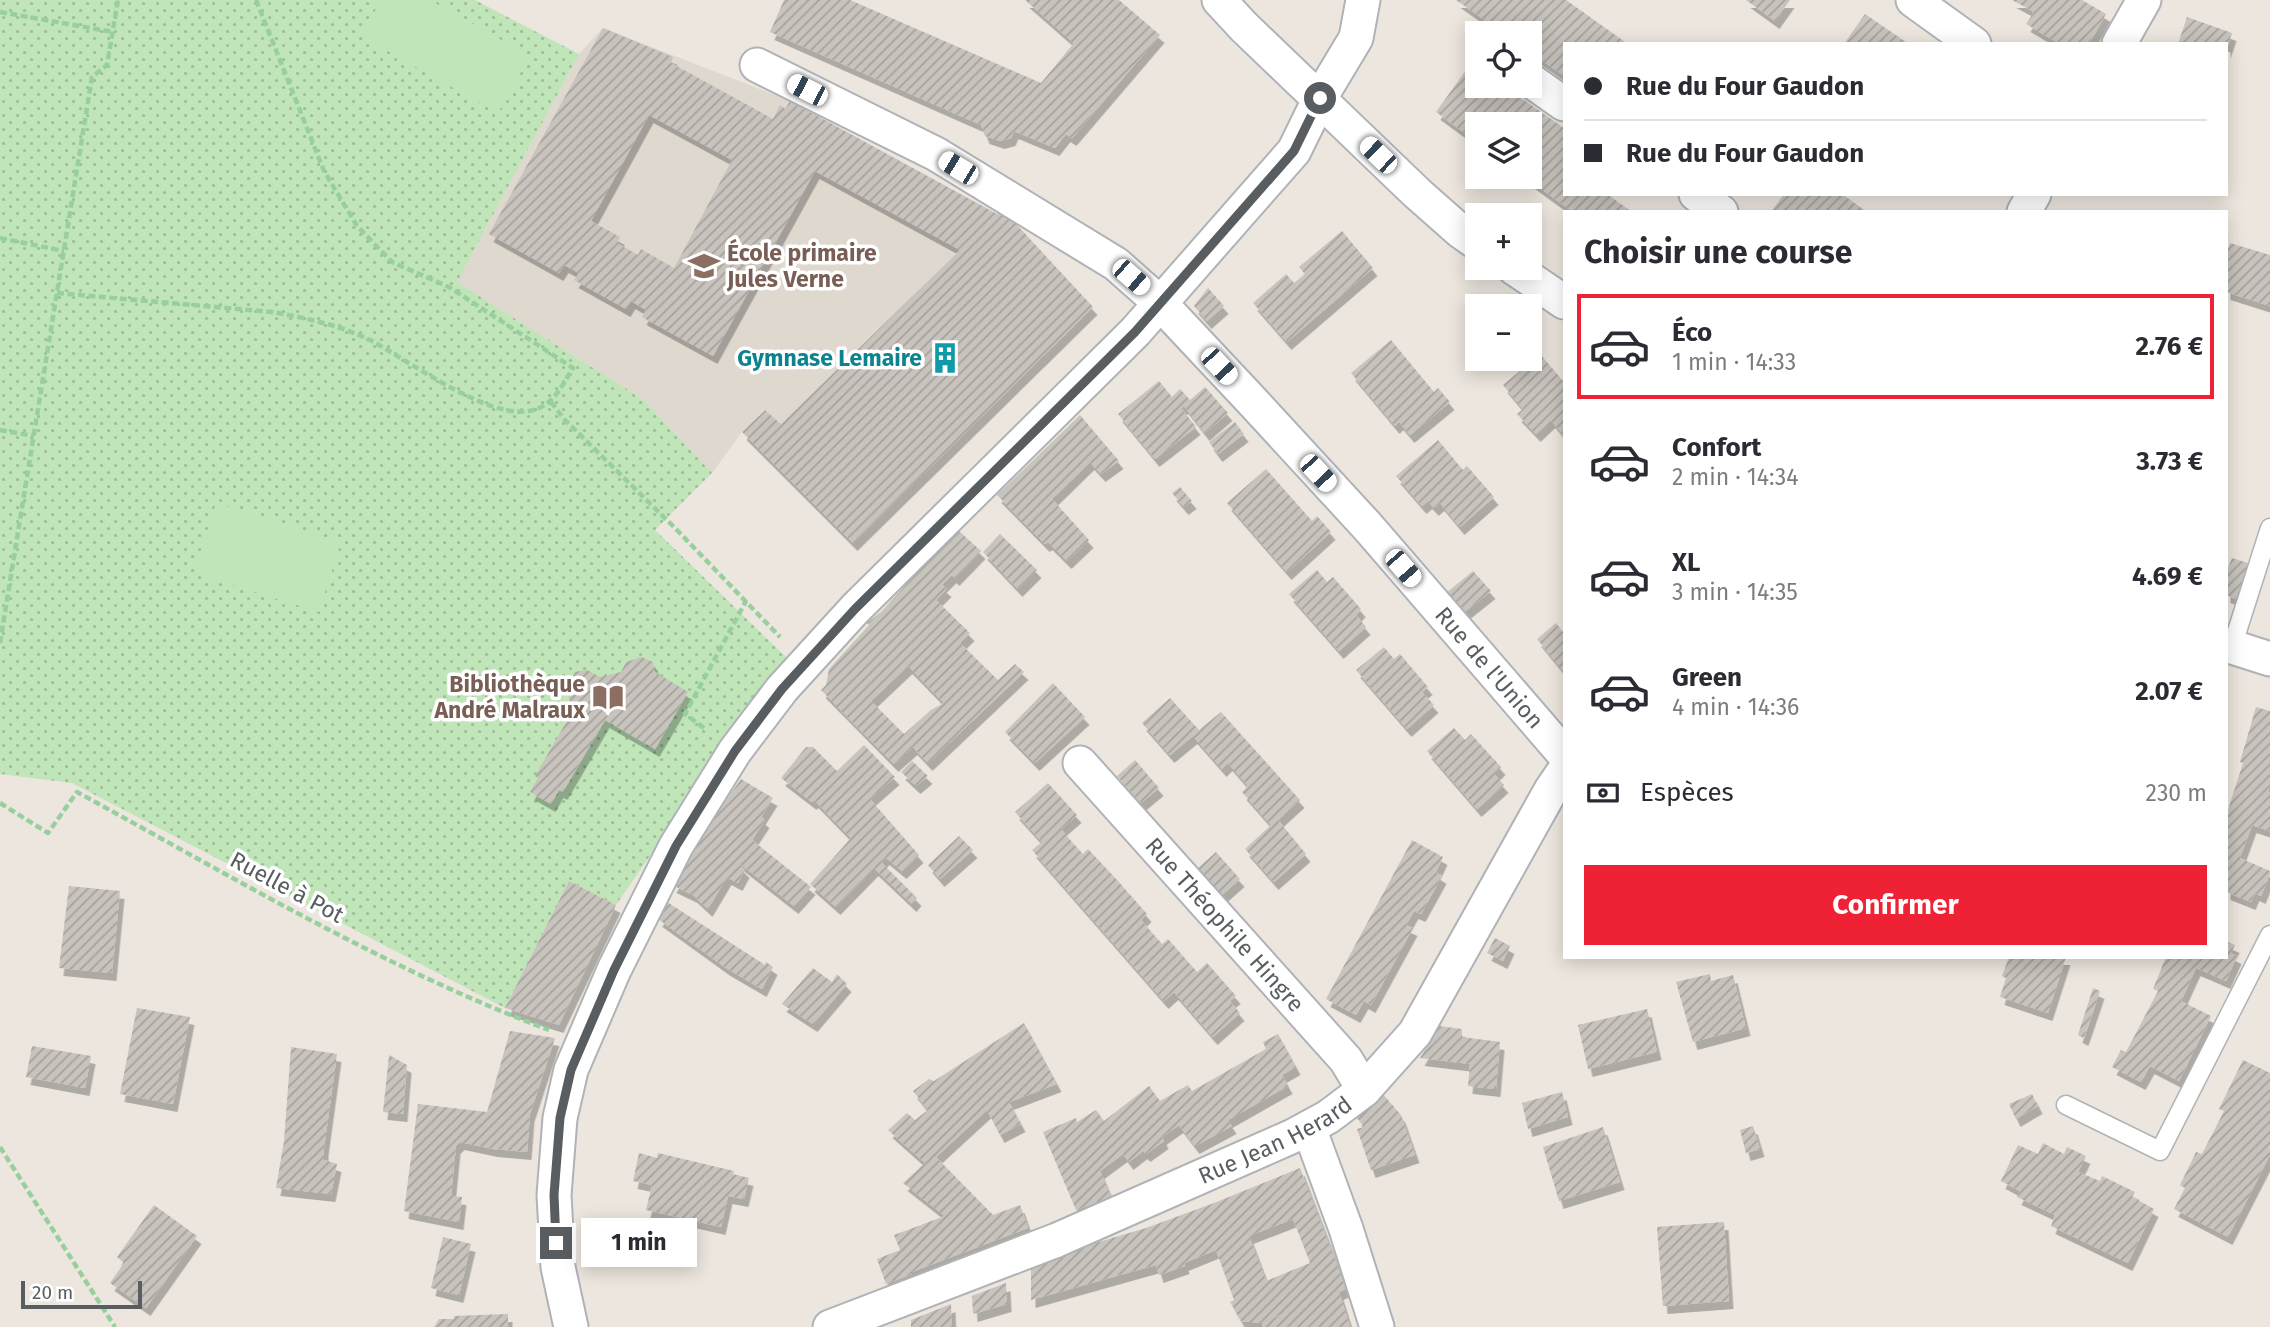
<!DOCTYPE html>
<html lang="fr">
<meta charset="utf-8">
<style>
body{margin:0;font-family:"Fira Sans",sans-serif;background:#f2f2f3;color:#2b2b33;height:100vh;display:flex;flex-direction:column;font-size:26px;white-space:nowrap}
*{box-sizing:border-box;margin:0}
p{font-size:23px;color:#7c7c81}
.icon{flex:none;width:38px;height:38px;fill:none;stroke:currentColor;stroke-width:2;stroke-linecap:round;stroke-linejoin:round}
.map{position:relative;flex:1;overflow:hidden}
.sheet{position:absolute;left:1563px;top:210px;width:665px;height:749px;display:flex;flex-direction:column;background:#fff;border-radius:0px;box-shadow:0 4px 18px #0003}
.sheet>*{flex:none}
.hud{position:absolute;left:1563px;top:42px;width:665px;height:154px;border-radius:0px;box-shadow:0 4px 18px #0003;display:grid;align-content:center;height:154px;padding:0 21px;background:#fff}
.buttons{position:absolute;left:1465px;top:21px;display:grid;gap:14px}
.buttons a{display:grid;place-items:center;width:77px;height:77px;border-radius:0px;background:#fff;box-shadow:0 4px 18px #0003;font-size:35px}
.scale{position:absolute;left:21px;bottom:18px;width:121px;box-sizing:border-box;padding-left:7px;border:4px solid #575d60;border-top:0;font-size:19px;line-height:24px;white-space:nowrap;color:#575d60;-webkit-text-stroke:5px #fff;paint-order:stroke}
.end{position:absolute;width:32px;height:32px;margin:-16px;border:9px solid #575d60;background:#fff;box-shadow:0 0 0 4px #fff}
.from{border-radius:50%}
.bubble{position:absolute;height:49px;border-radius:0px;background:#fff;box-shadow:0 4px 18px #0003;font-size:23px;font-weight:700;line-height:49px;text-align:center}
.car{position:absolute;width:21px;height:42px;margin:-21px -10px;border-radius:9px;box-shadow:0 0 5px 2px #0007;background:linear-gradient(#fff 24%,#345 0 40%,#fff 0 76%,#345 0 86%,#fff 0)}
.hud b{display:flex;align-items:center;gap:24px;height:66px;font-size:26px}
.hud b+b{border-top:2px solid #e1e1e2}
.hud i{width:18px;height:18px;background:#2b2b33}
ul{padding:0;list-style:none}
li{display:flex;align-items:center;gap:21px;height:105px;margin:0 14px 10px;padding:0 7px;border:4px solid transparent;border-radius:0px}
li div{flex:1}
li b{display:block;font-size:26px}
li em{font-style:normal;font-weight:700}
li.active{border-color:#ef2134}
li>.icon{width:63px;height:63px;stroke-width:1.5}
h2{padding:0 21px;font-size:32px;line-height:84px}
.pay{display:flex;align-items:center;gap:18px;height:77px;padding:0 21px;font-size:26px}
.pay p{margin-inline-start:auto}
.cta{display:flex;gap:14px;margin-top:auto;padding:14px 21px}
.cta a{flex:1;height:80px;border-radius:0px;background:#ef2134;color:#fff;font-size:28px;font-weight:700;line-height:80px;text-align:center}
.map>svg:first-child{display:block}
.education{fill:#ded8cf}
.park{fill:url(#park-dots)}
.pitch{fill:#c0e5b9}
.building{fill:url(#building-hatch);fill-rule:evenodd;filter:url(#shadow)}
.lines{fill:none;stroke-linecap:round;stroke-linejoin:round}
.service-casing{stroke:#afb3b7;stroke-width:21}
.minor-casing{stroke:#afb3b7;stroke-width:37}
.path{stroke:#98d09d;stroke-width:4.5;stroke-dasharray:7 3.5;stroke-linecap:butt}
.service{stroke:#fff;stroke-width:18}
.minor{stroke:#fff;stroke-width:33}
.route{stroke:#575d60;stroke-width:9}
.labels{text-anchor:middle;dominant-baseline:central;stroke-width:7;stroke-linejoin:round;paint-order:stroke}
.education-label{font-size:23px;font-weight:bold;fill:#785e54;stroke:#fff;text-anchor:start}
.culture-label{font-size:23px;font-weight:bold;fill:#0d838f;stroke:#fff;text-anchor:end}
.street-label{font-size:23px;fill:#575d60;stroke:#fff}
</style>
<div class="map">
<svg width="2270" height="1327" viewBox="0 0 2270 1327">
<defs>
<pattern id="park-dots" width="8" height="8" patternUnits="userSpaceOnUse" patternTransform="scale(1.75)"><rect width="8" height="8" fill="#c0e5b9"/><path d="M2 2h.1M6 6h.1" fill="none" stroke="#9fbd9a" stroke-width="1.8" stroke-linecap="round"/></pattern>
<pattern id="building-hatch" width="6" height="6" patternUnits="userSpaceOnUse" patternTransform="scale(1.75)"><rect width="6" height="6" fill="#c8c3bd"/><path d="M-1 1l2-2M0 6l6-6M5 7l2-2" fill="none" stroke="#a5a29d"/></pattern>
<filter id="shadow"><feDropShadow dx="4.5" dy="8" stdDeviation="0" flood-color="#0004"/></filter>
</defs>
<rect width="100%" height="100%" fill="#ece6de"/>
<path class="education" d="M 603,28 L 790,101 L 997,214 L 781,424 L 764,410 L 742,432 L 712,473 L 644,400 L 457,282 L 579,54 Z"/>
<path class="park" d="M 0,0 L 475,0 L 579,54 L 457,282 L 644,400 L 712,473 L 655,530 L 787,658 L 616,905 L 569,881 L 505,1008 L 72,783 L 0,774 Z"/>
<path class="pitch" d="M 381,0 L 430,0 L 530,56 L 498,113 L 361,36 Z
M 216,503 L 341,542 L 319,612 L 194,573 Z"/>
<path class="building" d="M 784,0 L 850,0 L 1041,83 L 1074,43 L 1025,0 L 1119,0 L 1160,35 L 1072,138 L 1066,134 L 1055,148 L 1014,131 L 1011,138 L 1000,141 L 985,136 L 981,125 L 770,32 Z
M 1456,0 L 1566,0 L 1628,44 L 1564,44 L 1564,76 L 1530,52 L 1530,33 L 1503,33 Z
M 1746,0 L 1790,0 L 1775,21 Z
M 2012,0 L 2082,0 L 2106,14 L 2089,44 L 2060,44 L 2026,24 L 2034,12 Z
M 1865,14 L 1909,44 L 1844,44 Z
M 2187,17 L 2232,33 L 2226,51 L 2226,44 L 2178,44 Z
M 603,28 L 673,57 L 671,63 L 773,119 L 780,105 L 785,109 L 790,101 L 997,214 L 1003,210 L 1093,307 L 853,543 L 742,432 L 765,410 L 781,424 L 960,250 L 815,171 L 713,356 L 642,317 L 646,310 L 631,301 L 626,309 L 574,280 L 579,273 L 564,265 L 559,273 L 489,234 ZM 649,115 L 732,160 L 674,268 L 641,249 L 638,255 L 617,243 L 620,237 L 591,221 Z
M 1471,63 L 1477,67 L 1477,86 L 1504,86 L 1564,128 L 1564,194 L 1607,194 L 1632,212 L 1573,212 L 1525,177 L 1530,177 L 1530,124 L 1477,124 L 1477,142 L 1436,112 Z
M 1784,194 L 1842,194 L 1867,212 L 1771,212 Z
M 1342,231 L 1373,268 L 1287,342 L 1253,303 L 1286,274 L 1294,283 L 1305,274 L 1299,267 Z
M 2230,243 L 2270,255 L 2270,306 L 2226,292 L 2226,255 Z
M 1208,288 L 1224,306 L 1207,321 L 1194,306 Z
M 1391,340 L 1434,392 L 1438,388 L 1450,402 L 1410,435 L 1399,422 L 1395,426 L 1351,373 Z
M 1540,354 L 1564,382 L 1564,436 L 1551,420 L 1536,434 L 1517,414 L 1523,409 L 1503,385 Z
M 1159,381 L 1172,397 L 1180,389 L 1190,400 L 1205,387 L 1228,413 L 1205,433 L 1184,406 L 1181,408 L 1196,427 L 1155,459 L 1118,414 Z
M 1080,415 L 1119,461 L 1101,474 L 1090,462 L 1052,499 L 1089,540 L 1067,561 L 1048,542 L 1045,544 L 997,495 Z
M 1235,422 L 1244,434 L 1218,454 L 1209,442 Z
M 1438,440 L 1463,470 L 1467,466 L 1494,497 L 1460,527 L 1440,503 L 1434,508 L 1428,501 L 1422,506 L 1396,476 Z
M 1266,469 L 1312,521 L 1317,516 L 1331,532 L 1287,572 L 1227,503 Z
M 1180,487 L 1192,501 L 1184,507 L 1172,493 Z
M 959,531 L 981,551 L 955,578 L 952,575 L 942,585 L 947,589 L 936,600 L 970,633 L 960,643 L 998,680 L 1015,664 L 1024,672 L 928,763 L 913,747 L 894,764 L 821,690 L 826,685 L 829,669 L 869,625 L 867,623 L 881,612 L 924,565 ZM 908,666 L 944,703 L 931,710 L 904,734 L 871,701 Z
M 1000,534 L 1037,570 L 1018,589 L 983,552 Z
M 2232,558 L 2248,563 L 2236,599 L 2226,595 L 2226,572 Z
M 1317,570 L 1327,582 L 1333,577 L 1361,609 L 1356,615 L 1366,627 L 1339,651 L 1289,594 Z
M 1473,571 L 1491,591 L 1462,614 L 1445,594 Z
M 1556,623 L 1564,633 L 1564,672 L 1537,639 Z
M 1384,647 L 1394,659 L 1400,654 L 1428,687 L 1422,692 L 1434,705 L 1407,729 L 1356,670 Z
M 641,657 L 653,662 L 655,672 L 688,692 L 655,749 L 605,720 L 563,792 L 559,790 L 551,804 L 530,792 L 538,778 L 535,776 L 575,707 L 570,703 L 568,686 L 575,672 L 587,670 L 600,677 L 621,672 L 626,662 Z
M 1053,683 L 1085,717 L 1035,763 L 1005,732 Z
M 1170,698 L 1199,730 L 1221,712 L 1300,800 L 1278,820 L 1306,854 L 1274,882 L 1245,849 L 1271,825 L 1242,792 L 1248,786 L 1228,763 L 1222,769 L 1193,736 L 1170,755 L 1142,723 Z
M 2256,707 L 2270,711 L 2270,785 L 2268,792 L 2270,792 L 2270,831 L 2252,825 L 2240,858 L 2270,871 L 2270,874 L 2261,896 L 2255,893 L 2251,902 L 2226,892 L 2226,816 L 2243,763 L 2240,762 Z
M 1454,728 L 1465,740 L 1471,734 L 1501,767 L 1494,774 L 1504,785 L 1477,809 L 1427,751 Z
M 864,745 L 895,777 L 870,799 L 919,855 L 902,871 L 885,857 L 881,862 L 917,898 L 912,904 L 874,868 L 836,907 L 810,884 L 851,838 L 814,800 L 812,802 L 781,778 L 806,747 L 813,747 L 837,771 Z
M 1135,760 L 1159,788 L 1141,803 L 1117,776 Z
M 912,761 L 928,776 L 916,786 L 901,772 Z
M 741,779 L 773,798 L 761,817 L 765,820 L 752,840 L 811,887 L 794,906 L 734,859 L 745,870 L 738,883 L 727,877 L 708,909 L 693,895 L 672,885 L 698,839 Z
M 1048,783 L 1077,815 L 1061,829 L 1072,842 L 1083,854 L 1088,849 L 1118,881 L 1147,914 L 1141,920 L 1162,944 L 1168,939 L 1197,972 L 1207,963 L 1236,996 L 1230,1001 L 1240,1013 L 1213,1037 L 1174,992 L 1164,1001 L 1032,850 L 1042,842 L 1015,812 Z
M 959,836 L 973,850 L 940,879 L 928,865 Z
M 1412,840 L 1443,857 L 1436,872 L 1442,876 L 1421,914 L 1414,911 L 1406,925 L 1413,928 L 1371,1005 L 1364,1001 L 1356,1015 L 1326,999 Z
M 1216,852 L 1240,879 L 1222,895 L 1198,868 Z
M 569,881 L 616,905 L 559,1025 L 505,1008 Z
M 69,886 L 120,891 L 112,973 L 59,968 Z
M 667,902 L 765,965 L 766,962 L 773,967 L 762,989 L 726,968 L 658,919 Z
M 1495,938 L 1510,946 L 1503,961 L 1487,953 Z
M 2226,941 L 2235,945 L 2231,953 L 2237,956 L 2226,981 L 2196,968 L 2181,1001 L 2211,1016 L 2179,1081 L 2150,1066 L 2141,1082 L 2112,1067 L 2121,1050 L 2126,1052 L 2158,991 L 2153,989 L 2166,957 L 2226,957 Z
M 2009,957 L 2066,957 L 2048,1013 L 2000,997 L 2006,978 L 2002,976 Z
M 813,968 L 832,982 L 837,974 L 847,984 L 813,1024 L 782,1004 Z
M 1710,974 L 1711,981 L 1733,975 L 1746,1028 L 1693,1042 L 1676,982 Z
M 2093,988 L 2100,991 L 2084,1038 L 2078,1035 Z
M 137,1008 L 190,1017 L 173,1104 L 120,1094 Z
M 1647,1009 L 1657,1052 L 1588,1069 L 1578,1025 Z
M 1024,1023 L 1057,1084 L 1009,1102 L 1021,1124 L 1000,1135 L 987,1110 L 936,1157 L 993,1215 L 1020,1205 L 1028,1228 L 912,1272 L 912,1274 L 886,1284 L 877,1259 L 900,1250 L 894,1235 L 945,1216 L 903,1183 L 925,1163 L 888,1130 L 907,1113 L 915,1120 L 928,1110 L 913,1091 L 929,1079 L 934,1081 Z
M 1439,1026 L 1462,1029 L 1462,1037 L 1500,1042 L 1496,1089 L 1468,1086 L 1470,1064 L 1420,1058 Z
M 510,1031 L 555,1038 L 530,1114 L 527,1152 L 493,1149 L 460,1142 L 456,1146 L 451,1196 L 462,1197 L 459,1222 L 404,1211 L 418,1104 L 487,1112 Z
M 1278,1034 L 1296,1067 L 1282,1075 L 1288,1086 L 1228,1120 L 1232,1126 L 1195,1146 L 1179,1125 L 1162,1137 L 1164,1141 L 1146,1154 L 1143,1151 L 1129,1162 L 1123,1154 L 1100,1171 L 1111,1197 L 1076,1210 L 1043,1132 L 1076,1118 L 1077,1122 L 1096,1110 L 1104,1121 L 1149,1086 L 1160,1101 L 1188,1085 L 1192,1091 L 1266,1049 L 1263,1042 Z
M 32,1046 L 91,1056 L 85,1088 L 26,1077 Z
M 291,1047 L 337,1054 L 324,1148 L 324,1160 L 337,1164 L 331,1194 L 276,1188 L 284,1141 Z
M 389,1055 L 407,1065 L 403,1114 L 383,1112 Z
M 2243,1060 L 2270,1073 L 2270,1155 L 2228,1237 L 2174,1209 L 2185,1188 L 2180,1185 L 2196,1152 L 2202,1154 L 2224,1111 L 2219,1109 Z
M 1562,1092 L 1568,1117 L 1528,1129 L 1522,1103 Z
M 1382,1093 L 1401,1115 L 1415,1155 L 1371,1170 L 1357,1129 L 1364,1127 L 1357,1118 Z
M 2032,1094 L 2038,1106 L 2016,1119 L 2009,1104 Z
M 1753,1126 L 1760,1149 L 1746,1153 L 1740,1130 Z
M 1603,1127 L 1620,1182 L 1559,1201 L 1543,1147 Z
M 2043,1143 L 2064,1154 L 2067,1147 L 2086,1156 L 2078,1172 L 2100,1181 L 2102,1176 L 2135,1192 L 2132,1197 L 2154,1209 L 2128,1263 L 2051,1226 L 2055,1215 L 2017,1197 L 2020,1191 L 2001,1181 L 2018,1145 L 2038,1154 Z
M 639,1153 L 657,1158 L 658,1153 L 734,1171 L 733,1174 L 749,1178 L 744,1199 L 728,1196 L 721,1227 L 646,1210 L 652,1185 L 633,1181 Z
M 1300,1168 L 1346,1289 L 1339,1292 L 1350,1327 L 1263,1327 L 1262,1323 L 1297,1308 L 1261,1322 L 1262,1323 L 1241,1321 L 1230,1302 L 1234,1300 L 1216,1250 L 1184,1263 L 1185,1266 L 1159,1275 L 1156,1265 L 1031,1300 L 1031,1262 L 1146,1228 L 1214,1203 ZM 1293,1219 L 1310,1263 L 1266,1281 L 1249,1236 Z
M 154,1205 L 197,1236 L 146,1308 L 110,1283 L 124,1263 L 117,1257 Z
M 1724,1222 L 1729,1301 L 1663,1306 L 1657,1227 Z
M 443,1237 L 471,1244 L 459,1295 L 431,1288 Z
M 1006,1283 L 1007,1304 L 973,1314 L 972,1296 Z
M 951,1304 L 952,1327 L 911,1327 L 911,1320 Z
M 508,1314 L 508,1327 L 434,1327 L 439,1319 L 454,1319 L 454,1316 Z"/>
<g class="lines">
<defs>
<path id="service" d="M 2232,647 L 2270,528
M 2066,1105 L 2160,1151 L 2270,935"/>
<g id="minor">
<path d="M 1219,0 L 1244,27 L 1417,193 L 1460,231 L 1477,243"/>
<path d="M 1913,0 L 1974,44"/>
<path d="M 2119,44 L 2144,0"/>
<path id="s1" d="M 757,65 L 936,154 L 1116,264 L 1160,303 L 1252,401 L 1368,527 L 1564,754"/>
<path d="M 1530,80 L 1564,104"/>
<path d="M 1696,194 L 1721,212"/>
<path d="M 2024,212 L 2034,194"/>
<path d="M 1514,268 L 1564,302"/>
<path d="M 2226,645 L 2270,659"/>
<path id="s2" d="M 1080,763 L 1346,1060 L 1364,1090"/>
<path d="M 1309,1128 L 1346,1229 L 1377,1327"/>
<path d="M 571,1327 L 558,1267 L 554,1195 L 560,1118 L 571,1070 L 614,970 L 676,846 L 735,751 L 782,689 L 855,609 L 1135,332 L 1294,151 L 1320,98 L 1356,38 L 1363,0"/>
<path id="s3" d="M 830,1327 L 1057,1240 L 1293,1136 L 1328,1117 L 1364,1090 L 1415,1033 L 1551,790 L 1564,771"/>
</g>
</defs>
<use href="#service" class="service-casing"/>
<use href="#minor" class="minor-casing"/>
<path class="path" d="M 0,12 L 113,32
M 0,238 L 64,251
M 57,293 L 272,312 C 306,318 339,325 370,340 C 408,360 487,419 529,411 C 553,407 561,387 573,368 L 449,287 L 392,262 L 357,226 L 324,171 L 256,0
M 551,402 L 565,420 L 675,528 L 780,637
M 0,430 L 34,436
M 0,643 L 92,77 L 107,65 L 118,0
M 704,728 L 685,714 L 746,601
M 0,803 L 48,833 L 77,792 C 231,876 384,968 549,1030
M 0,1147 L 115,1327"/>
<use href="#service" class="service"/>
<use href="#minor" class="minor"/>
</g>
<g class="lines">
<path class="route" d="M 556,1243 L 554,1195 L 560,1118 L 571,1070 L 614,970 L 676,846 L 735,751 L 782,689 L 855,609 L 1135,332 L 1294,151 L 1320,98"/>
</g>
<defs>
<symbol id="school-bare" viewBox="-9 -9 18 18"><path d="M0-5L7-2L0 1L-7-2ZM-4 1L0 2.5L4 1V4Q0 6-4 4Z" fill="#8d6e63" stroke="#fff" stroke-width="2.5" paint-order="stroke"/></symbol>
<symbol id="building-bare" viewBox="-9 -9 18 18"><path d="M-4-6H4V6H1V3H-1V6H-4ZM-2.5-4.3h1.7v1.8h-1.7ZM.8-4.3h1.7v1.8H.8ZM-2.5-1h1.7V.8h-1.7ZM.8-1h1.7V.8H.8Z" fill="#0f9aa8" stroke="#fff" stroke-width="2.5" paint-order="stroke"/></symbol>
<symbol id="library-bare" viewBox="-9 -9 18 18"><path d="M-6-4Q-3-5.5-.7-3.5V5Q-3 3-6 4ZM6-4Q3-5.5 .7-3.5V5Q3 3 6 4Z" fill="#8d6e63" stroke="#fff" stroke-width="2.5" paint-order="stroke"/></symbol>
</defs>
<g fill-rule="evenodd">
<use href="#school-bare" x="682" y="244" width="44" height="44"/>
<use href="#building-bare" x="923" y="336" width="44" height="44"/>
<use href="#library-bare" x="586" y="675" width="44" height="44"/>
</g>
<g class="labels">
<g class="education-label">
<text x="727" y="253">École primaire<tspan x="727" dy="26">Jules Verne</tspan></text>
<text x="585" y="684" text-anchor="end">Bibliothèque<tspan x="585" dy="26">André Malraux</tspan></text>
</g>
<g class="culture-label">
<text x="922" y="358">Gymnase Lemaire</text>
</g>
<g class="street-label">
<text stroke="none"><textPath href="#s1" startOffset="961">Rue de l'Union</textPath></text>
<text transform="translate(287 887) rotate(28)">Ruelle à Pot</text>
<text stroke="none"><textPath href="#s2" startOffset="217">Rue Théophile Hingre</textPath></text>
<text stroke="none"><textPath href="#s3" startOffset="483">Rue Jean Herard</textPath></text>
</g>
</g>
</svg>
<div class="buttons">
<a><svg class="icon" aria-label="locate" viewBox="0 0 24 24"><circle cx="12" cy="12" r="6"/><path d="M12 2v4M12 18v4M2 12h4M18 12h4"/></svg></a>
<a><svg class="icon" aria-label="layers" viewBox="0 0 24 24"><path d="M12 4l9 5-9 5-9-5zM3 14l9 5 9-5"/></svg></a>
<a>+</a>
<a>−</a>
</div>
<div class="scale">20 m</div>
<i class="end from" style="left:1320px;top:98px"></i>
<i class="end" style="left:556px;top:1243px"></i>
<div class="bubble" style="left:581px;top:1218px;width:116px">1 min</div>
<i class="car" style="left:807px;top:90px;rotate:297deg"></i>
<i class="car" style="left:1378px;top:155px;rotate:314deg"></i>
<i class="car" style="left:958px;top:168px;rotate:301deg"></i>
<i class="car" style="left:1131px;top:277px;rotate:131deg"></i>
<i class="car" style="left:1219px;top:366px;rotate:137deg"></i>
<i class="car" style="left:1318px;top:473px;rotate:137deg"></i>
<i class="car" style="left:1403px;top:568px;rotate:139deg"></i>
<div class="hud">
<b><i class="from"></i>Rue du Four Gaudon</b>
<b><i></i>Rue du Four Gaudon</b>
</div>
<section class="sheet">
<h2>Choisir une course</h2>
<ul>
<li class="active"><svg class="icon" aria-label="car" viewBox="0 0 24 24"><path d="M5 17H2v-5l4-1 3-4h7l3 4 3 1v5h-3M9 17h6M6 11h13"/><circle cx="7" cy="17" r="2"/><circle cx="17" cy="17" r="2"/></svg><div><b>Éco</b><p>1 min · 14:33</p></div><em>2.76 €</em></li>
<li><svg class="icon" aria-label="car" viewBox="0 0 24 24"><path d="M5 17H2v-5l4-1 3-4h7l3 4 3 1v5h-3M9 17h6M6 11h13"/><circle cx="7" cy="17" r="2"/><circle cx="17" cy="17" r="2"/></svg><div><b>Confort</b><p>2 min · 14:34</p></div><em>3.73 €</em></li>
<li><svg class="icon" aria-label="car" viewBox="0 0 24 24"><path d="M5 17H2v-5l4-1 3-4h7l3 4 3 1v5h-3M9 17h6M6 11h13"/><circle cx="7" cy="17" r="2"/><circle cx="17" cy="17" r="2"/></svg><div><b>XL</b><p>3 min · 14:35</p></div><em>4.69 €</em></li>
<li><svg class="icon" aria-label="car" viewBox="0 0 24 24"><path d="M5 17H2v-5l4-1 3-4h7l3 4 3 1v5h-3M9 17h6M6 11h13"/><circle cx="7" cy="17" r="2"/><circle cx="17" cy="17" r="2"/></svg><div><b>Green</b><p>4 min · 14:36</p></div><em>2.07 €</em></li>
</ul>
<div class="pay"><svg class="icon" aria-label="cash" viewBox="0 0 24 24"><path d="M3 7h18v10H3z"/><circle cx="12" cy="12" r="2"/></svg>Espèces<p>230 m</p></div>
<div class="cta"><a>Confirmer</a></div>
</section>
</div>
